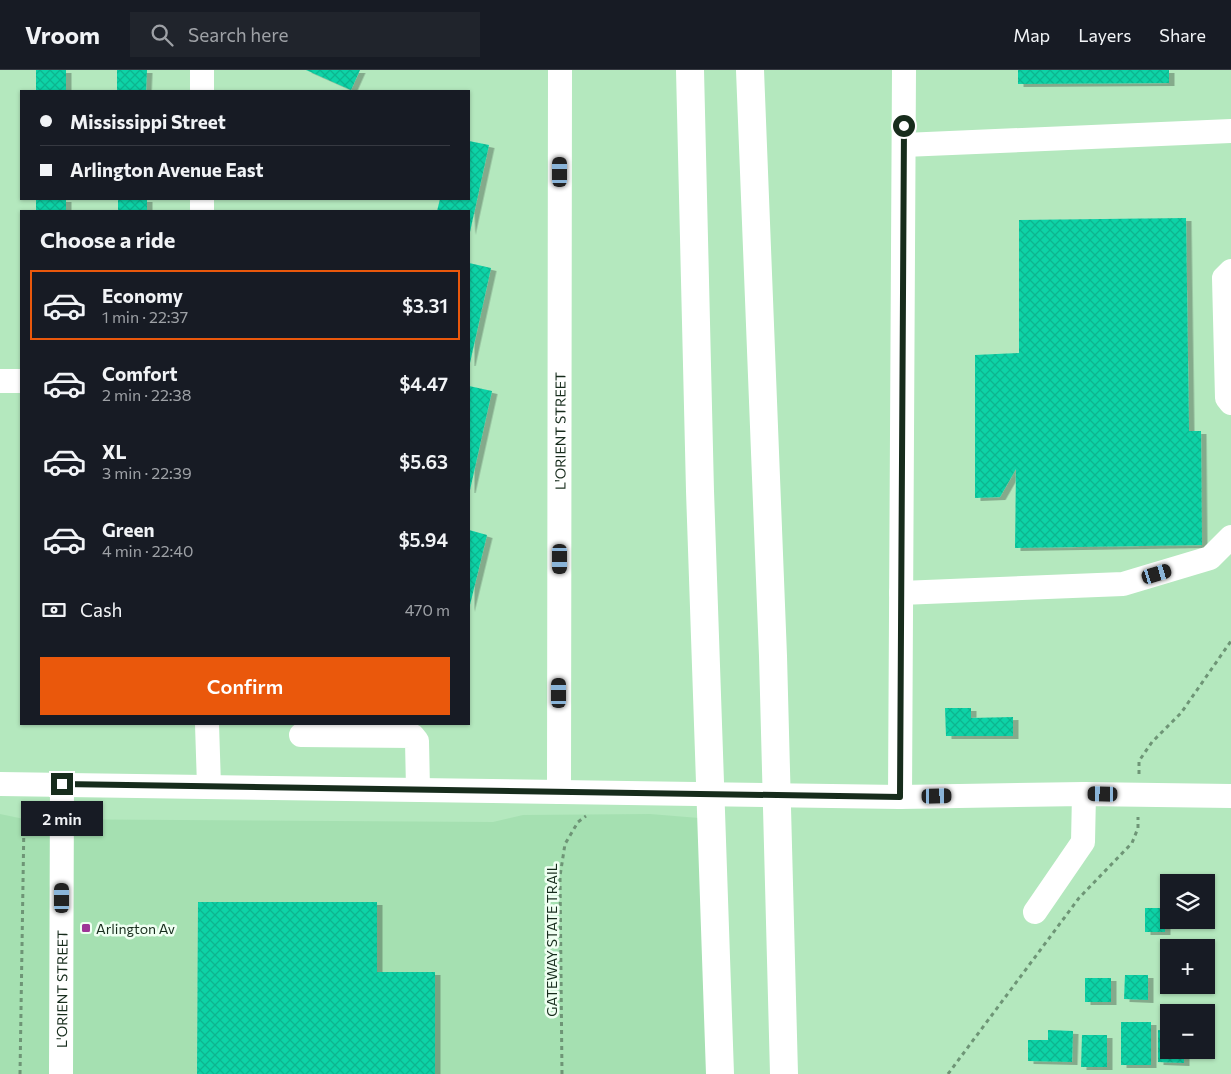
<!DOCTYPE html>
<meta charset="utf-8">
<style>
body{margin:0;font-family:Commissioner,sans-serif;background:#20242c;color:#f1f3f6;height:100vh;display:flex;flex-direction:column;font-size:19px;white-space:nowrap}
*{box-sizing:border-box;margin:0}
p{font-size:16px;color:#9ea1a6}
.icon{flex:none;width:28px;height:28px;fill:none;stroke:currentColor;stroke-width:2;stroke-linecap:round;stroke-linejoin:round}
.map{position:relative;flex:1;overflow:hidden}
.details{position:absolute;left:20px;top:140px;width:450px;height:515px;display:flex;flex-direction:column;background:#171b24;border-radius:0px;box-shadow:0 1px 4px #0004}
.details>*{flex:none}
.banner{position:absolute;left:20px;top:20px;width:450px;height:110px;border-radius:0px;box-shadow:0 1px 4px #0004;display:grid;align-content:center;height:110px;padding:0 20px;background:#171b24}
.tools{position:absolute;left:1160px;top:804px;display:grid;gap:10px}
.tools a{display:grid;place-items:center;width:55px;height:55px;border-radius:0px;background:#171b24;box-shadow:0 1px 4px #0004;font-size:25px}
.end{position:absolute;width:22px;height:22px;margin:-11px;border:6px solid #172c1c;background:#fff;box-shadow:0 0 0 2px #fff}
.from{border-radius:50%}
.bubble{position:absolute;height:35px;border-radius:0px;background:#171b24;box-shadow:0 1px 4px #0004;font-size:16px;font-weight:600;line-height:35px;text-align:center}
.car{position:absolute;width:15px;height:30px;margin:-15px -8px;border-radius:6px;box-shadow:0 0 4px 1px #0007;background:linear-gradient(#222 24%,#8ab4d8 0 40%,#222 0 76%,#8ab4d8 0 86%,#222 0)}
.banner b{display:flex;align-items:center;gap:18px;height:48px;font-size:19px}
.banner b+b{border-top:1px solid #363941}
.banner i{width:12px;height:12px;background:#f1f3f6}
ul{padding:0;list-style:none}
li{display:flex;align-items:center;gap:15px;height:70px;margin:0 10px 8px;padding:0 10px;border:2px solid transparent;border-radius:0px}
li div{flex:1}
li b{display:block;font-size:19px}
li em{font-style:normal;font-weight:600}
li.on{border-color:#ea580c}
li>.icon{width:45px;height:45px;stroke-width:1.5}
h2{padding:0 20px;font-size:22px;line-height:60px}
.pay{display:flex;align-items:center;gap:12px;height:55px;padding:0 20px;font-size:19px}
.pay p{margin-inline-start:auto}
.cta{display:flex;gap:10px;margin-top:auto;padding:10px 20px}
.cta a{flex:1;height:58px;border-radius:0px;background:#ea580c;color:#fff;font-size:20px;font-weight:600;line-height:58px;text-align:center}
header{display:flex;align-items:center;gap:30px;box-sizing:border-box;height:70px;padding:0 25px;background:#171b24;border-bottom:1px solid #363941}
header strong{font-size:24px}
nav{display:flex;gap:28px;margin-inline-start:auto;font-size:18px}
.search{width:350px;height:45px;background:#20242c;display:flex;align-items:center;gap:12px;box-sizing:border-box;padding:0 18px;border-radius:0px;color:#9ea1a6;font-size:19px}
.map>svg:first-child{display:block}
.built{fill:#a5e0b1}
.building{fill:url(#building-cross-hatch);filter:url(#shadow)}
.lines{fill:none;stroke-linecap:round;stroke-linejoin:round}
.path{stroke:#6e9576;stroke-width:3;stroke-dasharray:4 4;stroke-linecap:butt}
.minor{stroke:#fff;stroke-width:24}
.highway{stroke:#fff;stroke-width:28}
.route{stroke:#172c1c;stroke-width:6}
.poi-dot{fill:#9e3597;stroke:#effff2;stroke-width:2}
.labels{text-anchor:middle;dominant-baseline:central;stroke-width:5;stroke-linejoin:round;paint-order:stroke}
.street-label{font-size:14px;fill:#172c1c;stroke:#effff2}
.poi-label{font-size:14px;fill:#172c1c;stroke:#effff2;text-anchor:start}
</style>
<header>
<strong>Vroom</strong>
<div class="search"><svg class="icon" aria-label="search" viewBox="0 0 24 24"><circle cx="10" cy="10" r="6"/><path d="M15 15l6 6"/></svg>Search here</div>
<nav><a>Map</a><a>Layers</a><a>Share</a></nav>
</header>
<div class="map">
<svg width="1231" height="1004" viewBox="0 0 1231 1004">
<defs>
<pattern id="building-cross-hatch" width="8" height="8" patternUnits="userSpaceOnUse" patternTransform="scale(1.25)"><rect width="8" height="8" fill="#0dd3a7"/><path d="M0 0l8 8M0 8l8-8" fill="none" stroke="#0cb58f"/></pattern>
<filter id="shadow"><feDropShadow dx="5.5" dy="3" stdDeviation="0" flood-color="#0004"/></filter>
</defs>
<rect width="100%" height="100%" fill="#b4e8be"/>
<path class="built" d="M 0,744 L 24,749 L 493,752 L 523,745 L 650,744 L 699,748 L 710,1004 L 0,1004 Z"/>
<path class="building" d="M 36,0 L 66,0 L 66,21 L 36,21 Z
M 117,0 L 147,0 L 146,21 L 117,21 Z
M 306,0 L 360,0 L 351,20 Z
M 1018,0 L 1169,0 L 1169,13 L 1018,14 Z
M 469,71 L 489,75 L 470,162 L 469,141 L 437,141 L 440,129 L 469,129 Z
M 36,129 L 66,129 L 66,141 L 36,141 Z
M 118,129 L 147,129 L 147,141 L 118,141 Z
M 1186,148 L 1189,361 L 1201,361 L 1202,475 L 1015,478 L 1016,399 L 1000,427 L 975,428 L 975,285 L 1019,283 L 1019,150 Z
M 469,193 L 491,198 L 470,293 L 469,293 Z
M 469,316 L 492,321 L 470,420 L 469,420 Z
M 469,460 L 487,465 L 469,539 Z
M 945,638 L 971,638 L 971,648 L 1013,647 L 1013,666 L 946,666 Z
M 1163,816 L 1169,816 L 1169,850 L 1178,850 L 1178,852 L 1165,852 L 1165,862 L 1145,862 L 1145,838 L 1163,838 Z
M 198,832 L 377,832 L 377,902 L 435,902 L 435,1004 L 197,1004 Z
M 1125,905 L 1148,905 L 1148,930 L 1124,929 Z
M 1085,908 L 1111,908 L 1111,932 L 1085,932 Z
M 1121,952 L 1151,952 L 1151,995 L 1121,995 Z
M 1048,960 L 1073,961 L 1072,992 L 1028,991 L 1028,970 L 1048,970 Z
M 1158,960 L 1169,961 L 1169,980 L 1184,980 L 1184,993 L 1158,992 Z
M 1082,965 L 1107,965 L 1107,997 L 1081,997 Z"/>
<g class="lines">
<path class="path" d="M 1139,704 L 1139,691 L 1152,672 L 1181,643 L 1231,571
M 20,1004 L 24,749
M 562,1004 L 560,806 L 565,774 L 578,752 L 586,746
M 948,1004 L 1079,828 L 1132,773 L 1138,758 L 1138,747"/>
<g class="minor">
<path d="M 202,21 L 202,0"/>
<path d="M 904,75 L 1231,61"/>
<path d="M 202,141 L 202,129"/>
<path d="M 1231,201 L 1224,208 L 1227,328 L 1231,333"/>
<path d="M 0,311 L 21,311"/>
<path d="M 901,523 L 1123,514 L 1210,488 L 1231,467"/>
<path d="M 207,654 L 209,716"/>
<path d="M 301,665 L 413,666 L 417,671 L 418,719"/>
<path d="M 0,714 L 900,727 L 1084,724 L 1231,726"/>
<path id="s1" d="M 559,722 L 560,0"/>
<path d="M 900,727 L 904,0"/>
<path d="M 1035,842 L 1083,772 L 1084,724"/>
<path id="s2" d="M 61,1004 L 62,714"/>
</g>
<path class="highway" d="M 690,0 L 700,421 L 720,1004
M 750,0 L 773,586 L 784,1004"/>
</g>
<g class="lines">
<path class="route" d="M 62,714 L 900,727 L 904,56"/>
</g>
<rect class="poi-dot" x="81" y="853" width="10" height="10" rx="2.5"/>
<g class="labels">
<g class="street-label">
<text stroke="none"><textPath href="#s1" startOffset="361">L'ORIENT STREET</textPath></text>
<text transform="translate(551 870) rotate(-90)">GATEWAY STATE TRAIL</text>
<text stroke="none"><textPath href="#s2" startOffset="85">L'ORIENT STREET</textPath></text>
</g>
<g class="poi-label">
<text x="96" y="858">Arlington Av</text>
</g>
</g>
</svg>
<div class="tools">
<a><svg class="icon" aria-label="layers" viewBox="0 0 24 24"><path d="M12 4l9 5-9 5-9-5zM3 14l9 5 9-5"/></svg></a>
<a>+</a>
<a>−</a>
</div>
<i class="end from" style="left:904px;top:56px"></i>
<i class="end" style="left:62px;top:714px"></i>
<div class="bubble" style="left:21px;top:731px;width:82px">2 min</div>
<i class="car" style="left:560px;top:102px;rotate:0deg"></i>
<i class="car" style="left:560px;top:489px;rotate:180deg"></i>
<i class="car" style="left:1157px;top:504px;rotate:73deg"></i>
<i class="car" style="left:559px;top:623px;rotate:0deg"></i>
<i class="car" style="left:1103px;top:724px;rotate:271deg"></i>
<i class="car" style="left:937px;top:726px;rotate:89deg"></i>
<i class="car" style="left:62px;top:828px;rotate:0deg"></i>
<div class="banner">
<b><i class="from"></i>Mississippi Street</b>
<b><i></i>Arlington Avenue East</b>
</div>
<section class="details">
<h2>Choose a ride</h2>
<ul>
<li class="on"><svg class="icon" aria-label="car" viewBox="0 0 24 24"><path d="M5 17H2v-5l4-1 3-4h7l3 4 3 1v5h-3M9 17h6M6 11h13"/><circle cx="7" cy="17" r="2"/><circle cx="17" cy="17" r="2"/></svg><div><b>Economy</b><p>1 min · 22:37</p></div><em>$3.31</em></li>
<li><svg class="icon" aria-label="car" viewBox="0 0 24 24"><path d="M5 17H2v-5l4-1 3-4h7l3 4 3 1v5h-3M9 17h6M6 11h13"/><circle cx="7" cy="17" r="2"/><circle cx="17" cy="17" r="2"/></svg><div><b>Comfort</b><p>2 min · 22:38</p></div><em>$4.47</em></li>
<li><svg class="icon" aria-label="car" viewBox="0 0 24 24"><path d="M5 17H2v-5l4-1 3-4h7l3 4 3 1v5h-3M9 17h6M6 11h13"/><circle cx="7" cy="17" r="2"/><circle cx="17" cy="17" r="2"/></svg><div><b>XL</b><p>3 min · 22:39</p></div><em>$5.63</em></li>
<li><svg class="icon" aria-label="car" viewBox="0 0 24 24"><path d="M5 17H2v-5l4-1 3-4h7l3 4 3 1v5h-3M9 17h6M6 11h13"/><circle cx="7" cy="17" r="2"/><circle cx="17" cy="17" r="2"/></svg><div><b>Green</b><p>4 min · 22:40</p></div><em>$5.94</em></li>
</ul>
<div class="pay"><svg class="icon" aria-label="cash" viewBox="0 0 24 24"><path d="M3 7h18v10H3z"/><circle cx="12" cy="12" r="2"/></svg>Cash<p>470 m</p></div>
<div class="cta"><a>Confirm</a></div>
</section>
</div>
